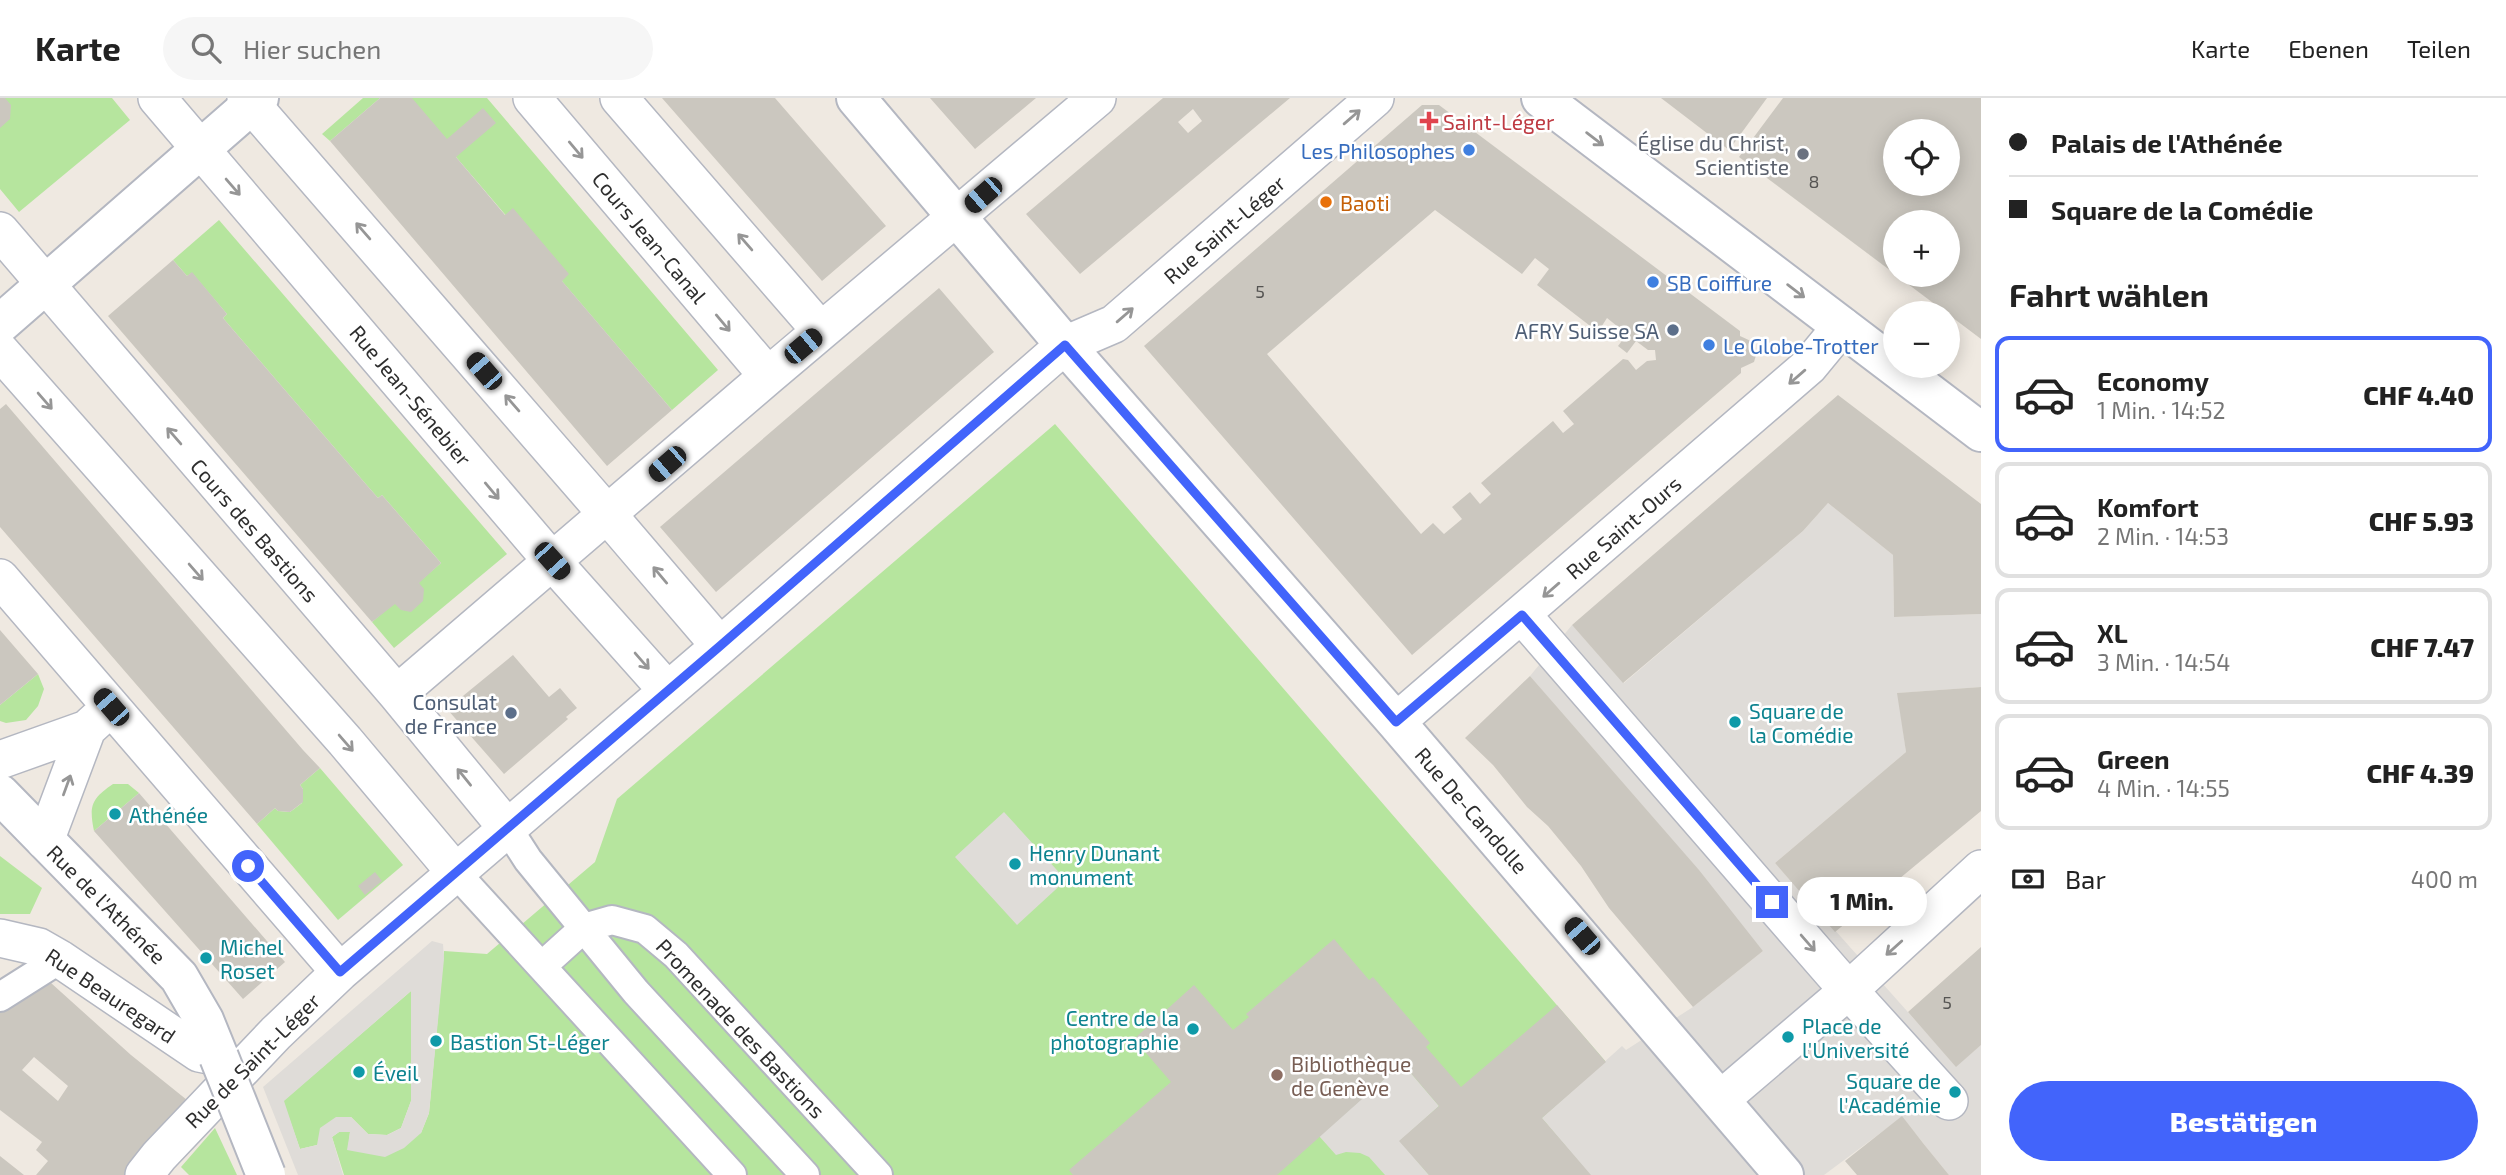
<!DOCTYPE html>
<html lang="de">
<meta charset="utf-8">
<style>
body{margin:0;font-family:"Exo 2",sans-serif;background:#f6f6f6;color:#222;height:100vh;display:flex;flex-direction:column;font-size:26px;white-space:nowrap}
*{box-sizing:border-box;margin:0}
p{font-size:23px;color:#767676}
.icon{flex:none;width:38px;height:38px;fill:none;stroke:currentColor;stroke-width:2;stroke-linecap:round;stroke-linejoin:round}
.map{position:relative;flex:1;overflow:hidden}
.drawer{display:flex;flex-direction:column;background:#fff;width:525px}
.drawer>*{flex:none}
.banner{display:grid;align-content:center;height:154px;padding:0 28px;background:#fff}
.controls{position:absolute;left:1883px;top:21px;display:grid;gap:14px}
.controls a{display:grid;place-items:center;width:77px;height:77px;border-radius:50%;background:#fff;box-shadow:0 4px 18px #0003;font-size:35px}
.end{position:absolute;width:32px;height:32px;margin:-16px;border:9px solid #4264fb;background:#fff;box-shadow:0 0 0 4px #fff}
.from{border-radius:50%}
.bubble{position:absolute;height:49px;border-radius:24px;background:#fff;box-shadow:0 4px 18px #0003;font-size:23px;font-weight:800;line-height:49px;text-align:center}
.car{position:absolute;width:21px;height:42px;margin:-21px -10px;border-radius:9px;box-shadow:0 0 5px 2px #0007;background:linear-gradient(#222 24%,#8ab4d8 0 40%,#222 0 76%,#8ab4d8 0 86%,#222 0)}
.banner b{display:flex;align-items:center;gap:24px;height:66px;font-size:26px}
.banner b+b{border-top:2px solid #e0e0e0}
.banner i{width:18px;height:18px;background:#222}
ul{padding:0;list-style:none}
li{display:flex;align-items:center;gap:21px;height:116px;margin:0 14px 10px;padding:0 14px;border:4px solid #e0e0e0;border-radius:14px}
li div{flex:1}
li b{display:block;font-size:26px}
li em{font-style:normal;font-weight:800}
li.on{border-color:#4264fb}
li>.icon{width:63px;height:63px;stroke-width:1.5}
h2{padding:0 28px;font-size:32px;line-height:84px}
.pay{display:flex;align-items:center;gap:18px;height:77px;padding:0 28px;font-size:26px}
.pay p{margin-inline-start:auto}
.action{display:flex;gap:14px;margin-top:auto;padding:14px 28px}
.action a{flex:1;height:80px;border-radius:42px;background:#4264fb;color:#fff;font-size:28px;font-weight:800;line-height:80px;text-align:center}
header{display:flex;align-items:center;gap:42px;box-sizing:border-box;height:98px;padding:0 35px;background:#fff;border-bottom:2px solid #e0e0e0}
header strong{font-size:33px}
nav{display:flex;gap:38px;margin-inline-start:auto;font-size:24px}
.search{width:490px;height:63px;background:#f6f6f6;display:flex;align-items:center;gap:18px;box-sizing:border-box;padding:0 24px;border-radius:38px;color:#767676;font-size:26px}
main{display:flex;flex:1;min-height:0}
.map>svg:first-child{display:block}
.green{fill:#b6e59e}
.plaza{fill:#dfdcd8;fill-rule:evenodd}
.building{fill:#cbc7bf;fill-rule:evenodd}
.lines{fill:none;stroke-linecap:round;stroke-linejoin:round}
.pedestrian-casing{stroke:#b4b7c1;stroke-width:32}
.minor-casing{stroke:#b4b7c1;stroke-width:40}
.tertiary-casing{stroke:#b4b7c1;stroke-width:42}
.secondary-casing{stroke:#b4b7c1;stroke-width:42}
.pedestrian{stroke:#fff;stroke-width:28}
.minor{stroke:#fff;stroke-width:37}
.tertiary{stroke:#fff;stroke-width:38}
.secondary{stroke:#fff;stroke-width:38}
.tertiary-bridge-casing{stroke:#b4b7c1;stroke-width:42;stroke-linecap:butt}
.tertiary-bridge{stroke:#fff;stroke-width:38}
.oneway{stroke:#969696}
.route{stroke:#4264fb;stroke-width:9}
.health-dot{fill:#e0444e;stroke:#fff;stroke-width:2.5}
.shop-dot{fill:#3f7fe0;stroke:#fff;stroke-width:2.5}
.worship-dot{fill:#6b7280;stroke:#fff;stroke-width:2.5}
.food-dot{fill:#e8710a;stroke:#fff;stroke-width:2.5}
.service-dot{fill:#5c6f8a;stroke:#fff;stroke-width:2.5}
.culture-dot{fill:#0f9aa8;stroke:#fff;stroke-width:2.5}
.education-dot{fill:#8d6e63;stroke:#fff;stroke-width:2.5}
.labels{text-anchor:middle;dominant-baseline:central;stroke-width:5;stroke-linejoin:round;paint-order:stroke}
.number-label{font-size:18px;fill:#555452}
.health-label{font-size:21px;fill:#be3a42;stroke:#fff;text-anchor:start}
.worship-label{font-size:21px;fill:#5b616d;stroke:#fff;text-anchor:end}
.shop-label{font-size:21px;fill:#366cbe;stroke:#fff;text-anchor:start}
.food-label{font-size:21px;fill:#c56008;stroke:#fff;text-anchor:start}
.street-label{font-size:21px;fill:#2e2e2e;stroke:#fff}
.service-label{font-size:21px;fill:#4e5e75;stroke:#fff;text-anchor:end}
.culture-label{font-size:21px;fill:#0d838f;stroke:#fff;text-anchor:start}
.education-label{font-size:21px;fill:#785e54;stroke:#fff;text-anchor:start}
</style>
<header>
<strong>Karte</strong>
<div class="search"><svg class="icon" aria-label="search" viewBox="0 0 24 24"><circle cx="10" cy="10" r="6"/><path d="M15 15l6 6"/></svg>Hier suchen</div>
<nav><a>Karte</a><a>Ebenen</a><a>Teilen</a></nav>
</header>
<main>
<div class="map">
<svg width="1981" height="1077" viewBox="0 0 1981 1077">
<rect width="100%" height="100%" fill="#efe9e1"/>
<path class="green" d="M 0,0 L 112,0 L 130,22 L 19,114 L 0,91 Z
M 363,0 L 380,0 L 330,43 L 322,36 Z
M 411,0 L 487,0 L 718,272 L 672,312 L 456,59 Z
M 219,122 L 507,456 L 394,550 L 372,524 L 441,465 L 382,397 L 378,400 L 364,384 L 223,220 L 227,216 L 192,175 L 187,178 L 173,162 Z
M 1055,326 L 1606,964 L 1542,1020 L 1591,1077 L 344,1077 L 332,1039 L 339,1034 L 350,1034 L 348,1052 L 421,1035 L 429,1015 L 444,853 L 487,856 L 595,764 L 617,701 Z
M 38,576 L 44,591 L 38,608 L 26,622 L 6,625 L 0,623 L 0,607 Z
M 320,670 L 403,767 L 338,822 L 257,726 L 275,710 L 278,713 L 290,714 L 302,705 L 303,691 L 300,687 Z
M 113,686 L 128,686 L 139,695 L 94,733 C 89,708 91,701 113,686 Z
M 0,758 L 42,790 L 30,816 L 0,816 Z
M 411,893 L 411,1003 L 401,1030 L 387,1037 L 368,1036 L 351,1019 L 317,1047 L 300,1051 L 283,1003 Z
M 215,1030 L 237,1077 L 189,1077 L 181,1069 Z"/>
<path class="plaza" d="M 1828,405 L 1893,457 L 1894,519 L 1981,516 L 1981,589 L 1898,595 L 1906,654 L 1775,765 L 1956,968 L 1981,947 L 1981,1077 L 1949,1077 L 1902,1019 L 1824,1077 L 1590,1077 L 1542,1020 L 1622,948 L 1626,952 L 1693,909 L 1763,853 L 1530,578 L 1572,527 L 1624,585 L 1803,433 Z
M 1004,714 L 1066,782 L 1017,827 L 955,759 Z
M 432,843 L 443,846 L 444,861 L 429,1015 L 421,1035 L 404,1050 L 385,1059 L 347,1052 L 350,1034 L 339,1034 L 332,1039 L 343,1077 L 298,1077 L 263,989 ZM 411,893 L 411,1003 L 401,1030 L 387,1037 L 368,1036 L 351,1019 L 336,1019 L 320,1030 L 317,1047 L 300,1051 L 284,1003 Z
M 1404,967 L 1439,1008 L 1400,1043 L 1429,1077 L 1385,1077 L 1369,1059 L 1360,1055 L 1346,1054 L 1336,1057 L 1319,1038 L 1399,968 L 1400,970 Z"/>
<path class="building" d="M 0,0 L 5,0 L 11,7 L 10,21 L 0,30 Z
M 380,0 L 412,0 L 447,41 L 483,10 L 496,25 L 456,59 L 505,117 L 513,110 L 569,176 L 562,183 L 672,312 L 607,368 L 330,43 Z
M 662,0 L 775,0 L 886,128 L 822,183 Z
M 930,0 L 1036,0 L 975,51 Z
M 1163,0 L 1290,0 L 1080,176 L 1026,116 ZM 1193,11 L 1202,23 L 1188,35 L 1178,24 Z
M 1661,0 L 1767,0 L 1729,52 Z
M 1783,0 L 1981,0 L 1981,241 L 1896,177 L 1948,177 L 1948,124 L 1895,124 L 1895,176 L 1739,59 ZM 1895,33 L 1948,33 L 1948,86 L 1895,86 Z
M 1422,7 L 1439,7 L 1740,233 L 1740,238 L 1753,244 L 1757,254 L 1754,264 L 1741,270 L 1741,275 L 1412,557 L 1144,248 ZM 1435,112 L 1522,176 L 1535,160 L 1549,171 L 1537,187 L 1598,234 L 1607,220 L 1627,236 L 1618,248 L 1627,255 L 1636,243 L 1648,252 L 1655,252 L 1656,262 L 1647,263 L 1636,272 L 1628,262 L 1623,261 L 1563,313 L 1574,326 L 1563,335 L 1553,323 L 1481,385 L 1491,396 L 1480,406 L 1470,394 L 1452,409 L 1462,421 L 1444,436 L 1433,425 L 1421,436 L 1267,256 Z
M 173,162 L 187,178 L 192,174 L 227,216 L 223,220 L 364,384 L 378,400 L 382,397 L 441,465 L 419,485 L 424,491 L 423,503 L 411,514 L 401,512 L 395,506 L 372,524 L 108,218 Z
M 939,190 L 994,254 L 716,494 L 660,429 Z
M 1838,297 L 1981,406 L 1981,516 L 1894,519 L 1893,457 L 1828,405 L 1803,433 L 1623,585 L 1572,527 Z
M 6,306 L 303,652 L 320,670 L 300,687 L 303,691 L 303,704 L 290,714 L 278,713 L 275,710 L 257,726 L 0,429 L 0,311 Z
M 0,532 L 38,576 L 0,607 Z
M 513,557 L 549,599 L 560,590 L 577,610 L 566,619 L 568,621 L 504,676 L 447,611 Z
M 1530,578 L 1699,772 L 1763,853 L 1693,909 L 1609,810 L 1581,768 L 1548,728 L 1527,709 L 1493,667 L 1465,640 Z
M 1981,589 L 1981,713 L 1835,834 L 1775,765 L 1906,654 L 1897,595 Z
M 139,695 L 285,864 L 243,901 L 94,733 Z
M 375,774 L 382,783 L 365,797 L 358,788 Z
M 1334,841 L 1369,882 L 1373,879 L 1430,945 L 1426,949 L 1461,989 L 1557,907 L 1606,964 L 1542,1020 L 1591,1077 L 1429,1077 L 1399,1043 L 1439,1008 L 1404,967 L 1400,970 L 1399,968 L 1277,1077 L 1073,1077 L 1069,1072 L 1171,984 L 1134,941 L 1194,887 L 1233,932 L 1249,919 L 1246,916 Z
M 1981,849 L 1981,947 L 1956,969 L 1908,914 Z
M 51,885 L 131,957 L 187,1002 L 125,1077 L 36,1077 L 48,1063 L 36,1052 L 42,1044 L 0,1012 L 0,912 ZM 34,959 L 68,988 L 58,1003 L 22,972 Z
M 1902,1018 L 1923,1045 L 1949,1077 L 1857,1077 L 1845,1063 Z
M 0,1058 L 24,1077 L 0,1077 Z"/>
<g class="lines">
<defs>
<path id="pedestrian" d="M 508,731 L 528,762 L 636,894 L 805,1077
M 456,775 L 732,1077
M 542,868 L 584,830 L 612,822 L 645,831 L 676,857 L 878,1077
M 0,899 L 60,861"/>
<path id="minor" d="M 157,0 L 552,463 L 667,592
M 246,0 L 608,417 L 720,548
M 532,0 L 768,278
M 619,0 L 821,233
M 0,133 L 397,596 L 508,731
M 0,253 L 345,643 L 456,775
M 0,480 L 340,874
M 1522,517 L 1833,875 L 1949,1003
M 397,596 L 768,278 L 1097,0
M 1396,624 L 1809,268 L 1842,228
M 0,662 L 87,631 L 111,609
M 45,743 L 87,631
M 0,840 L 39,849 L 60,861 L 199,955 L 219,959
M 1720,1002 L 1849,892 L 1981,771
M 144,1077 L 159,1058 L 276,935 L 340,874 L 720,548 L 1065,247 L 1114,226 L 1375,0"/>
<path id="tertiary" d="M 856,0 L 1065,247 L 1396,624 L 1784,1077
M 0,226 L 259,0
M 0,696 L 179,879 L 204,922 L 219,959"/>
<path id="secondary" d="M 1541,0 L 1981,334"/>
</defs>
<use href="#pedestrian" class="pedestrian-casing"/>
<use href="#minor" class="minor-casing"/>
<use href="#tertiary" class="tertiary-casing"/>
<use href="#secondary" class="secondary-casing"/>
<use href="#pedestrian" class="pedestrian"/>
<use href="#minor" class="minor"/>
<use href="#tertiary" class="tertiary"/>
<use href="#secondary" class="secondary"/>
<defs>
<path id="tertiary-bridge" d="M 219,959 L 266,1077"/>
</defs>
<use href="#tertiary-bridge" class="tertiary-bridge-casing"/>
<use href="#tertiary-bridge" class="tertiary-bridge"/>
</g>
<defs><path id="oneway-shaft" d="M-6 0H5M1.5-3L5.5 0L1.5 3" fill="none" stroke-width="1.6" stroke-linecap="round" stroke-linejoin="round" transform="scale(1.75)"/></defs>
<g class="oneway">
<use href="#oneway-shaft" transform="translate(1352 19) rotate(-41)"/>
<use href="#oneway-shaft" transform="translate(1595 41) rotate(37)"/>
<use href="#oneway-shaft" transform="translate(576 52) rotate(50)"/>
<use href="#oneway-shaft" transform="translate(233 89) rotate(49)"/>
<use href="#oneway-shaft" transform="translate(363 133) rotate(-131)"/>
<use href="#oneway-shaft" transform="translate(745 144) rotate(-131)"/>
<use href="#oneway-shaft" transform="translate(1796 193) rotate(37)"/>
<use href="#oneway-shaft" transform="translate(1125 217) rotate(-41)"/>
<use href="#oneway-shaft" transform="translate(723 225) rotate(50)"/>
<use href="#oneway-shaft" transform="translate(1797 279) rotate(139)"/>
<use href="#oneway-shaft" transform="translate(45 303) rotate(49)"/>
<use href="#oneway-shaft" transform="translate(512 305) rotate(-131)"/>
<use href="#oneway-shaft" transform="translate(174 338) rotate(-131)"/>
<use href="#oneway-shaft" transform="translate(492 393) rotate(50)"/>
<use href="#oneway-shaft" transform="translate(196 474) rotate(49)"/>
<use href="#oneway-shaft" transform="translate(660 477) rotate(-130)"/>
<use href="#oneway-shaft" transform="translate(1551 492) rotate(139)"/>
<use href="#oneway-shaft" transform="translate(642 563) rotate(49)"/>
<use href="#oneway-shaft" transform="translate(346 645) rotate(49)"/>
<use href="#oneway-shaft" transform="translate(464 679) rotate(-129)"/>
<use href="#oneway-shaft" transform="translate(67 687) rotate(-70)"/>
<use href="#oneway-shaft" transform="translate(1808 845) rotate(49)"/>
<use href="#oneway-shaft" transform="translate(1894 850) rotate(138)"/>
</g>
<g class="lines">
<path class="route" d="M 248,768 L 340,874 L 720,548 L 1065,247 L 1396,624 L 1522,517 L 1772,804"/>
</g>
<path class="health-dot" d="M1425.5 12.5h7v7h7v7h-7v7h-7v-7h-7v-7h7z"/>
<g class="shop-dot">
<circle cx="1469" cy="52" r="7"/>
<circle cx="1653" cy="184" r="7"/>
<circle cx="1709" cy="247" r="7"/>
</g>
<circle class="worship-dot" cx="1803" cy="56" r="7"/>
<circle class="food-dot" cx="1326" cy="104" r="7"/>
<g class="service-dot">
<circle cx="1673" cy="232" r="7"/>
<circle cx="511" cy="615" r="7"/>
</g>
<g class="culture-dot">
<circle cx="1735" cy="624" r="7"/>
<circle cx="115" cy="716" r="7"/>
<circle cx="1015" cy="766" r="7"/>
<circle cx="206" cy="860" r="7"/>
<circle cx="1193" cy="931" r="7"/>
<circle cx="1788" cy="939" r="7"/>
<circle cx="436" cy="943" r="7"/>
<circle cx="359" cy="974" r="7"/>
<circle cx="1955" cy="994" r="7"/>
</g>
<circle class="education-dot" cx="1277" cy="977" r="7"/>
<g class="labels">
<g class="number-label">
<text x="1814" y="83">8</text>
<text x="1260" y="193">5</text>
<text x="1947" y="904">5</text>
</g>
<g class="health-label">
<text x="1443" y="23">Saint-Léger</text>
</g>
<g class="worship-label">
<text x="1789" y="44">Église du Christ,<tspan x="1789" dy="24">Scientiste</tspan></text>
</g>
<g class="shop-label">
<text x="1455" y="52" text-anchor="end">Les Philosophes</text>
<text x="1667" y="184">SB Coiffure</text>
<text x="1723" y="247">Le Globe-Trotter</text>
</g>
<g class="food-label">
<text x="1340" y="104">Baoti</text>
</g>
<g class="street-label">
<text transform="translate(1224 131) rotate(-41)">Rue Saint-Léger</text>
<text transform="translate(650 139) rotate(50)">Cours Jean-Canal</text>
<text transform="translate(411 297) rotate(50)">Rue Jean-Sénebier</text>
<text transform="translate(1623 429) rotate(-41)">Rue Saint-Ours</text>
<text transform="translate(255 432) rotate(49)">Cours des Bastions</text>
<text transform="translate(1472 712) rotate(49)">Rue De-Candolle</text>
<text transform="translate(107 806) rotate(45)">Rue de l'Athénée</text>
<text transform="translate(111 897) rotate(34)">Rue Beauregard</text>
<text transform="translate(741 930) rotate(47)">Promenade des Bastions</text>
<text transform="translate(252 962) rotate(-45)">Rue de Saint-Léger</text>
</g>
<g class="service-label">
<text x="1659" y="232">AFRY Suisse SA</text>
<text x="497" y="603">Consulat<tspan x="497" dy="24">de France</tspan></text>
</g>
<g class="culture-label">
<text x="1749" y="612">Square de<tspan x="1749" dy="24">la Comédie</tspan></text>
<text x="129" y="716">Athénée</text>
<text x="1029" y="754">Henry Dunant<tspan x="1029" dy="24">monument</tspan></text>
<text x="220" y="848">Michel<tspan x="220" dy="24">Roset</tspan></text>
<text x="1179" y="919" text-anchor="end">Centre de la<tspan x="1179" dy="24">photographie</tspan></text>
<text x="1802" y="927">Place de<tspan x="1802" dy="24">l'Université</tspan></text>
<text x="450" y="943">Bastion St-Léger</text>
<text x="373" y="974">Éveil</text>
<text x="1941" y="982" text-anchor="end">Square de<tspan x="1941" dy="24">l'Académie</tspan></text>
</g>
<g class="education-label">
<text x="1291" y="965">Bibliothèque<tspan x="1291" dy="24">de Genève</tspan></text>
</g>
</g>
</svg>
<div class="controls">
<a><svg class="icon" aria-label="locate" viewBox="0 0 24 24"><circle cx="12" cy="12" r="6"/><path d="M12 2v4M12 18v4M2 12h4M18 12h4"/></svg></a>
<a>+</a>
<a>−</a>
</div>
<i class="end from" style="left:248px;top:768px"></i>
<i class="end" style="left:1772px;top:804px"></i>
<div class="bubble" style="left:1797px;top:779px;width:130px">1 Min.</div>
<i class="car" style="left:983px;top:97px;rotate:229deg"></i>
<i class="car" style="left:803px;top:248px;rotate:50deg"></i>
<i class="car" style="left:484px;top:273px;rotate:319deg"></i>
<i class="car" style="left:667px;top:366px;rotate:229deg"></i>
<i class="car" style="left:552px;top:463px;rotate:138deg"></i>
<i class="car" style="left:111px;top:609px;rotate:319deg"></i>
<i class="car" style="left:1582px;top:838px;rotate:319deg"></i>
</div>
<section class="drawer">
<div class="banner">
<b><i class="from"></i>Palais de l'Athénée</b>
<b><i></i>Square de la Comédie</b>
</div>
<h2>Fahrt wählen</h2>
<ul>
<li class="on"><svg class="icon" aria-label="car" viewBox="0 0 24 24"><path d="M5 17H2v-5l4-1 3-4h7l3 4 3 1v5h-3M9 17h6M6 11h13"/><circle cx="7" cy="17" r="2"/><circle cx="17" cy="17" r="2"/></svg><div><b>Economy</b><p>1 Min. · 14:52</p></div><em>CHF 4.40</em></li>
<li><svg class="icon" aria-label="car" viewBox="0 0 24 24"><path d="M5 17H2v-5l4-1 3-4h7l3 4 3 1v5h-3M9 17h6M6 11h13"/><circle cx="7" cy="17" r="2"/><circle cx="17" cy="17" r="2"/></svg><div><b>Komfort</b><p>2 Min. · 14:53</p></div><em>CHF 5.93</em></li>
<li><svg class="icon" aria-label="car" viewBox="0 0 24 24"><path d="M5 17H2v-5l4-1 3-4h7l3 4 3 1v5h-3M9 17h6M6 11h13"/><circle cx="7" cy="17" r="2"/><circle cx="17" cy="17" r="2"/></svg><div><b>XL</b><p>3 Min. · 14:54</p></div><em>CHF 7.47</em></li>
<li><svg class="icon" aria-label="car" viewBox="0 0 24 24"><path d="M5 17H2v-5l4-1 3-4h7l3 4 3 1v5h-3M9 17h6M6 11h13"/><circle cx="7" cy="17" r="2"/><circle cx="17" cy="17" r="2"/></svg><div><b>Green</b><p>4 Min. · 14:55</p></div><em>CHF 4.39</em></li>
</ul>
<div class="pay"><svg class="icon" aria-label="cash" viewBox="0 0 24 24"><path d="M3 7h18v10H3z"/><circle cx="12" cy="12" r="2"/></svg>Bar<p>400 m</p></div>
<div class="action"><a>Bestätigen</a></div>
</section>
</main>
